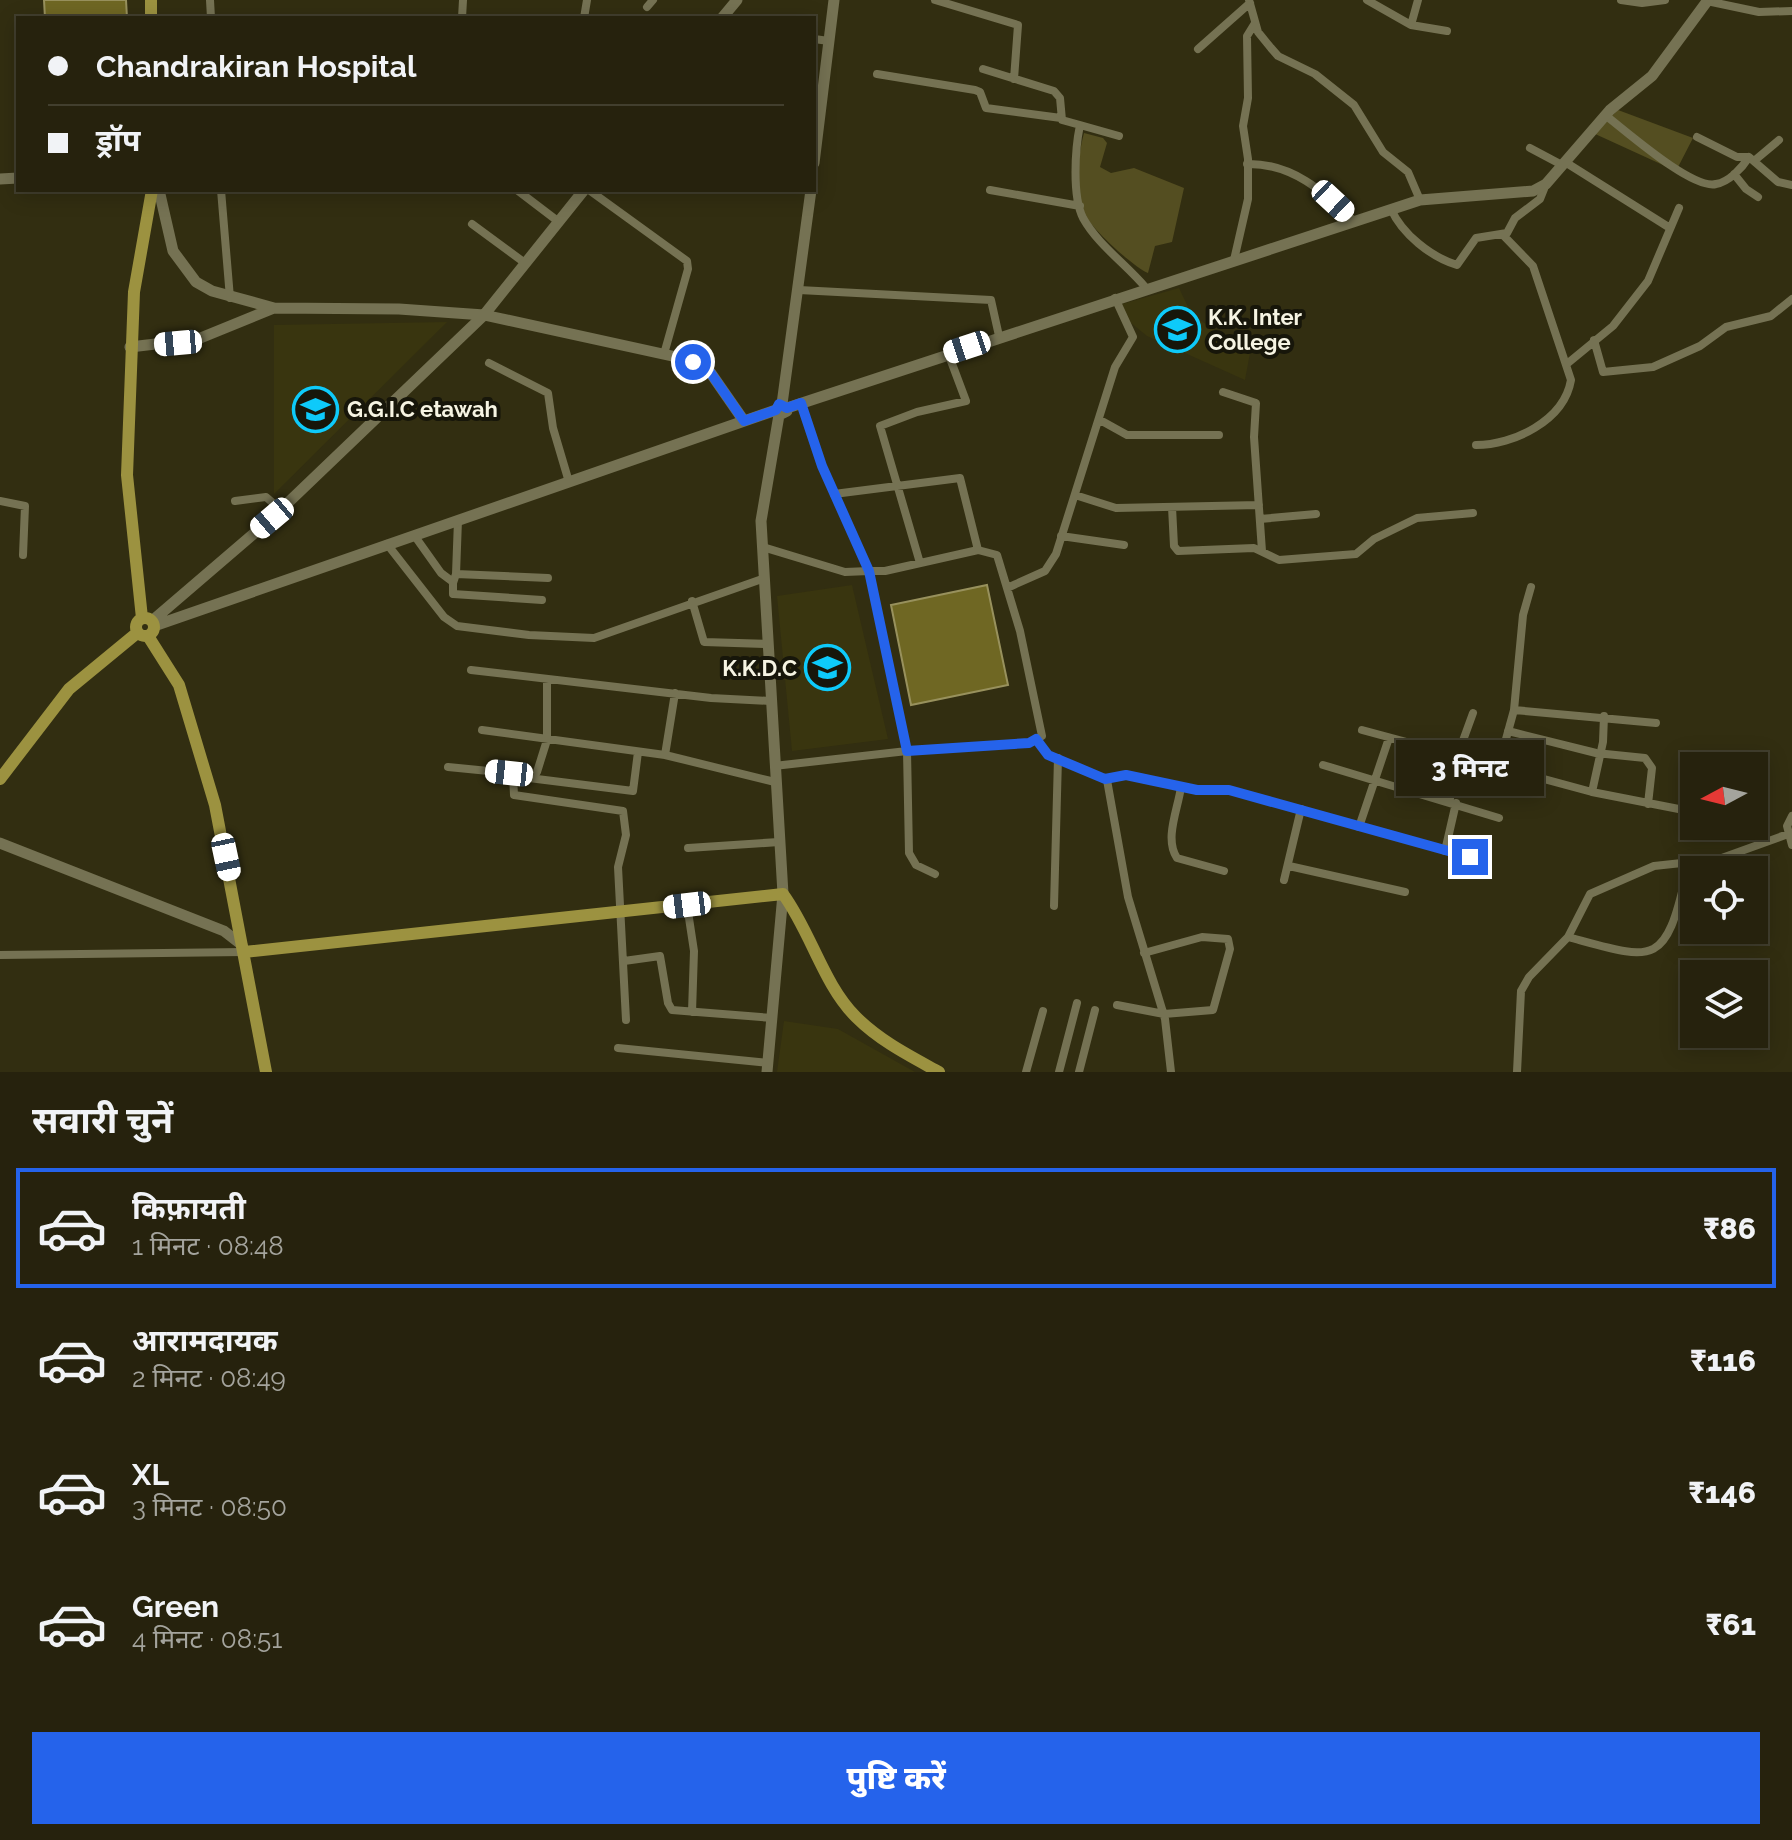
<!DOCTYPE html>
<html lang="hi">
<meta charset="utf-8">
<style>
body{margin:0;font-family:Raleway,"Noto Sans Devanagari",sans-serif;background:#2e2a16;color:#f1f3f6;height:100vh;display:flex;flex-direction:column;font-size:30px;white-space:nowrap}
*{box-sizing:border-box;margin:0}
p{font-size:26px;color:#a4a49d}
.icon{flex:none;width:44px;height:44px;fill:none;stroke:currentColor;stroke-width:2;stroke-linecap:round;stroke-linejoin:round}
.map{position:relative;height:1072px;overflow:hidden}
.panel{display:flex;flex-direction:column;background:#26220d;flex:1}
.panel>*{flex:none}
.banner{position:absolute;left:16px;top:16px;width:800px;height:176px;border-radius:0px;box-shadow:0 4px 20px #0003,0 0 0 2px #423f2e;display:grid;align-content:center;height:176px;padding:0 32px;background:#26220d}
.needle{width:52px;rotate:263deg}
.fabs{position:absolute;left:1680px;top:752px;display:grid;gap:16px}
.fabs a{display:grid;place-items:center;width:88px;height:88px;border-radius:0px;background:#26220d;box-shadow:0 4px 20px #0003,0 0 0 2px #423f2e;font-size:40px}
.end{position:absolute;width:36px;height:36px;margin:-18px;border:10px solid #2563eb;background:#fff;box-shadow:0 0 0 4px #fff}
.from{border-radius:50%}
.bubble{position:absolute;height:56px;border-radius:0px;background:#26220d;box-shadow:0 4px 20px #0003,0 0 0 2px #423f2e;font-size:26px;font-weight:800;line-height:56px;text-align:center}
.car{position:absolute;width:24px;height:48px;margin:-24px -12px;border-radius:10px;box-shadow:0 0 6px 2px #0007;background:linear-gradient(#fff 24%,#345 0 40%,#fff 0 76%,#345 0 86%,#fff 0)}
.banner b{display:flex;align-items:center;gap:28px;height:76px;font-size:30px}
.banner b+b{border-top:2px solid #423f2e}
.banner i{width:20px;height:20px;background:#f1f3f6}
ul{padding:0;list-style:none}
li{display:flex;align-items:center;gap:24px;height:120px;margin:0 16px 12px;padding:0 16px;border:4px solid transparent;border-radius:0px}
li div{flex:1}
li b{display:block;font-size:30px}
li em{font-style:normal;font-weight:800}
li.selected{border-color:#2563eb}
li>.icon{width:72px;height:72px;stroke-width:1.5}
h2{padding:0 32px;font-size:36px;line-height:96px}
.button{display:flex;gap:16px;margin-top:auto;padding:16px 32px}
.button a{flex:1;height:92px;border-radius:0px;background:#2563eb;color:#fff;font-size:32px;font-weight:800;line-height:92px;text-align:center}
.map>svg:first-child{display:block}
.built{fill:#39350f}
.green{fill:#544e21}
.water{fill:#6f6723;stroke:#98915d;stroke-width:2}
.lines{fill:none;stroke-linecap:round;stroke-linejoin:round}
.street{stroke:#757253;stroke-width:8}
.secondary{stroke:#757253;stroke-width:11}
.primary{stroke:#9c9240;stroke-width:12}
.route{stroke:#2563eb;stroke-width:10}
.labels{text-anchor:middle;dominant-baseline:central;stroke-width:8;stroke-linejoin:round;paint-order:stroke}
.poi-label{font-size:22px;font-weight:bold;fill:#f6f4e3;stroke:#17160a;text-anchor:start}
</style>
<div class="map">
<svg width="1792" height="1072" viewBox="0 0 1792 1072">
<rect width="100%" height="100%" fill="#322e11"/>
<path class="built" d="M 1179,288 L 1192,315 L 1250,353 L 1245,380 L 1147,336 L 1131,323 L 1122,304 Z
M 447,322 L 274,494 L 274,325 Z
M 852,585 L 888,739 L 792,751 L 777,596 Z
M 784,1021 L 838,1029 L 915,1072 L 777,1072 Z"/>
<path class="green" d="M 1618,110 L 1693,138 L 1676,171 L 1593,133 Z
M 1084,133 L 1103,138 L 1107,143 L 1100,167 L 1111,173 L 1134,168 L 1184,188 L 1172,242 L 1155,246 L 1148,273 C 1133,267 1085,223 1081,208 C 1075,185 1078,156 1084,133 Z"/>
<path class="water" d="M 44,0 L 126,0 L 127,18 L 45,18 Z
M 987,585 L 1008,685 L 911,705 L 891,605 Z"/>
<g class="lines">
<path class="street" d="M 210,0 L 211,18
M 935,0 L 1018,25 L 1014,79
M 1249,0 L 1258,32 L 1271,48 L 1278,56 L 1315,74 L 1354,105 L 1383,152 L 1408,172 L 1420,200
M 1367,0 L 1411,25 L 1447,31
M 1621,0 L 1642,3 L 1665,0
M 1707,1 L 1759,12 L 1792,11
M 647,7 L 653,0
M 462,18 L 463,0
M 584,18 L 587,0
M 1411,25 L 1418,0
M 814,39 L 829,41
M 1198,49 L 1250,3
M 983,69 L 1054,91 L 1060,98 L 1062,120 L 1080,125
M 877,74 L 975,90 L 980,92 L 986,108 L 1061,118
M 1605,115 C 1625,130 1692,190 1716,184 C 1729,182 1742,168 1749,157
M 1119,136 L 1080,125 C 1075,149 1072,196 1083,218 C 1098,245 1127,265 1146,288
M 1697,137 L 1737,157 L 1749,157 L 1778,182 L 1792,185
M 1530,148 L 1562,165
M 1754,161 L 1779,140
M 1565,162 L 1670,228
M 1247,164 C 1292,163 1323,191 1354,221
M 1734,174 L 1746,189 L 1758,197
M 221,190 L 230,298
M 517,190 L 559,222
M 589,190 L 687,261 L 688,269 L 664,354
M 990,190 L 1080,206
M 1391,209 C 1402,234 1431,257 1457,265 L 1476,238 L 1507,233 L 1515,218 L 1540,199 L 1546,184
M 472,224 L 525,263
M 1234,260 L 1248,199 L 1248,159 L 1243,126 L 1248,98 L 1247,36 L 1255,23
M 799,290 L 991,300 L 999,336
M 1594,340 L 1603,372 L 1653,367 L 1700,346 L 1726,327 L 1771,316 L 1792,299
M 489,363 L 548,393 L 553,428 L 569,482
M 1568,363 L 1613,326 L 1648,281 L 1679,208
M 1223,392 L 1256,403 L 1254,437 L 1262,551
M 1100,420 L 1127,435 L 1219,435
M 1476,445 C 1513,445 1564,421 1571,380 L 1533,266 L 1503,235
M 834,494 L 960,478 L 978,550
M 1075,495 L 1116,508 L 1259,505
M 0,501 L 25,506 L 23,555
M 235,501 L 266,497 L 281,510
M 1172,507 L 1174,546 L 1178,551 L 1254,548 L 1279,560 L 1356,554 L 1374,539 L 1417,518 L 1473,513
M 1260,519 L 1316,514
M 414,535 L 441,573 L 453,582 L 453,594 L 542,600
M 1061,536 L 1124,545
M 387,544 L 444,617 L 457,626 L 529,635 L 594,638 L 765,578
M 763,547 L 845,572 L 869,571 L 822,466 L 801,403
M 920,563 L 880,426 L 917,412 L 966,401 L 948,353
M 456,574 L 458,520
M 453,583 L 456,574 L 548,578
M 1007,588 L 1045,571 L 1056,554 L 1115,367 L 1133,337 L 1115,298
M 692,601 L 704,642 L 768,644
M 471,670 L 711,698 L 771,701
M 1514,710 L 1656,723
M 482,730 L 665,755 L 675,693
M 1362,730 L 1592,792 L 1694,812
M 1508,731 L 1596,753 L 1645,758 L 1652,768 L 1648,804
M 1036,739 L 1048,755 L 1107,780 L 1128,897 L 1165,1019 L 1171,1072
M 665,755 L 775,782
M 1457,757 L 1473,713
M 1323,765 L 1499,818
M 774,766 L 907,751 L 908,751 L 1029,743 L 1042,736 L 1020,631 L 997,555 L 978,550 L 885,571 L 869,571 L 907,751 L 909,853 L 916,865 L 935,874
M 448,767 L 509,773 L 513,776 L 514,795 L 623,811 L 626,835 L 618,867 L 626,1020
M 1498,768 L 1514,710 L 1523,615 L 1531,587
M 537,772 L 547,740 L 547,680
M 513,776 L 633,791 L 638,752
M 1105,779 L 1126,775 L 1197,790 L 1229,790 L 1470,857
M 1181,787 C 1178,809 1164,839 1177,858 L 1224,871
M 1592,792 L 1603,742 L 1604,716
M 1449,801 L 1463,759
M 1792,816 L 1787,826 L 1792,845
M 1359,827 L 1389,738
M 688,848 L 779,842
M 1445,851 L 1456,803
M 1289,866 L 1405,892
M 1284,880 L 1301,809
M 687,905 L 694,951 L 692,1012
M 1054,906 L 1058,758
M 1568,937 C 1653,960 1665,969 1686,875
M 0,955 L 244,952
M 624,961 L 660,956 L 668,1003 L 672,1010 L 772,1018
M 1117,1005 L 1164,1014 L 1213,1010 L 1230,949 L 1228,939 L 1202,937 L 1144,953
M 618,1048 L 768,1063
M 1026,1072 L 1043,1011
M 1059,1072 L 1077,1003
M 1079,1072 L 1095,1010
M 1517,1072 L 1521,991 L 1529,977 L 1568,937 L 1590,894 L 1654,866 L 1719,859 L 1788,834"/>
<path class="secondary" d="M 722,18 L 737,0
M 814,163 L 834,0
M 0,179 L 18,178
M 159,190 L 173,251 L 196,282 L 212,291 L 274,308 L 399,309 L 484,315 L 672,356 L 710,372 L 744,421
M 130,347 L 198,339 L 274,308
M 782,404 L 811,190
M 787,408 L 1420,200 L 1533,191 L 1546,184 L 1610,110 L 1652,76 L 1708,0
M 152,621 L 272,518 L 484,315 L 584,190
M 154,626 L 776,410
M 0,843 L 224,931 L 242,945
M 767,1072 L 783,894 L 761,521 L 779,415 L 776,410 L 782,404 L 787,411 L 779,415"/>
<path class="primary" d="M 151,0 L 151,18
M136 627a9 9 0 1 1 18 0a9 9 0 1 1-18 0Z
M 142,618 L 127,475 L 134,292 L 152,190
M 148,636 L 179,685 L 215,805 L 266,1072
M 0,779 L 69,689 L 137,633
M 244,952 L 783,894 C 811,932 823,984 856,1017 C 880,1041 910,1056 939,1072"/>
</g>
<g class="lines">
<path class="route" d="M 693,362 L 710,372 L 744,421 L 776,410 L 779,404 L 787,408 L 801,403 L 822,466 L 869,571 L 907,751 L 1029,743 L 1036,739 L 1048,755 L 1105,779 L 1126,775 L 1197,790 L 1229,790 L 1470,857"/>
</g>
<defs>
<symbol id="school-ring" viewBox="-11 -11 22 22"><circle r="9.5" fill="#17160a" stroke="#0ecafa" stroke-width="1.5"/><path d="M0-5L7-2L0 1L-7-2ZM-4 1L0 2.5L4 1V4Q0 6-4 4Z" fill="#0ecafa"/></symbol>
<symbol id="university-ring" viewBox="-11 -11 22 22"><circle r="9.5" fill="#17160a" stroke="#0ecafa" stroke-width="1.5"/><path d="M0-5L7-2L0 1L-7-2ZM-4 1L0 2.5L4 1V4Q0 6-4 4Z" fill="#0ecafa"/></symbol>
</defs>
<g fill-rule="evenodd">
<use href="#school-ring" x="1152" y="304" width="51" height="51"/>
<use href="#school-ring" x="290" y="384" width="51" height="51"/>
<use href="#university-ring" x="802" y="642" width="51" height="51"/>
</g>
<g class="labels">
<g class="poi-label">
<text x="1208" y="317">K.K. Inter<tspan x="1208" dy="25">College</tspan></text>
<text x="347" y="409">G.G.I.C etawah</text>
<text x="797" y="668" text-anchor="end">K.K.D.C</text>
</g>
</g>
</svg>
<div class="fabs">
<a><svg class="needle" viewBox="-14 -14 28 28"><path d="M0-13l5 13h-10z" fill="#e53935"/><path d="M0 13l5-13h-10z" fill="#a4a49d"/></svg></a>
<a><svg class="icon" aria-label="locate" viewBox="0 0 24 24"><circle cx="12" cy="12" r="6"/><path d="M12 2v4M12 18v4M2 12h4M18 12h4"/></svg></a>
<a><svg class="icon" aria-label="layers" viewBox="0 0 24 24"><path d="M12 4l9 5-9 5-9-5zM3 14l9 5 9-5"/></svg></a>
</div>
<i class="end from" style="left:693px;top:362px"></i>
<i class="end" style="left:1470px;top:857px"></i>
<div class="bubble" style="left:1396px;top:740px;width:148px">3 मिनट</div>
<i class="car" style="left:1333px;top:201px;rotate:133deg"></i>
<i class="car" style="left:178px;top:343px;rotate:265deg"></i>
<i class="car" style="left:967px;top:347px;rotate:252deg"></i>
<i class="car" style="left:272px;top:518px;rotate:230deg"></i>
<i class="car" style="left:509px;top:773px;rotate:276deg"></i>
<i class="car" style="left:226px;top:857px;rotate:168deg"></i>
<i class="car" style="left:687px;top:905px;rotate:263deg"></i>
<div class="banner">
<b><i class="from"></i>Chandrakiran Hospital</b>
<b><i></i>ड्रॉप</b>
</div>
</div>
<section class="panel">
<h2>सवारी चुनें</h2>
<ul>
<li class="selected"><svg class="icon" aria-label="car" viewBox="0 0 24 24"><path d="M5 17H2v-5l4-1 3-4h7l3 4 3 1v5h-3M9 17h6M6 11h13"/><circle cx="7" cy="17" r="2"/><circle cx="17" cy="17" r="2"/></svg><div><b>किफ़ायती</b><p>1 मिनट · 08:48</p></div><em>₹86</em></li>
<li><svg class="icon" aria-label="car" viewBox="0 0 24 24"><path d="M5 17H2v-5l4-1 3-4h7l3 4 3 1v5h-3M9 17h6M6 11h13"/><circle cx="7" cy="17" r="2"/><circle cx="17" cy="17" r="2"/></svg><div><b>आरामदायक</b><p>2 मिनट · 08:49</p></div><em>₹116</em></li>
<li><svg class="icon" aria-label="car" viewBox="0 0 24 24"><path d="M5 17H2v-5l4-1 3-4h7l3 4 3 1v5h-3M9 17h6M6 11h13"/><circle cx="7" cy="17" r="2"/><circle cx="17" cy="17" r="2"/></svg><div><b>XL</b><p>3 मिनट · 08:50</p></div><em>₹146</em></li>
<li><svg class="icon" aria-label="car" viewBox="0 0 24 24"><path d="M5 17H2v-5l4-1 3-4h7l3 4 3 1v5h-3M9 17h6M6 11h13"/><circle cx="7" cy="17" r="2"/><circle cx="17" cy="17" r="2"/></svg><div><b>Green</b><p>4 मिनट · 08:51</p></div><em>₹61</em></li>
</ul>
<div class="button"><a>पुष्टि करें</a></div>
</section>
